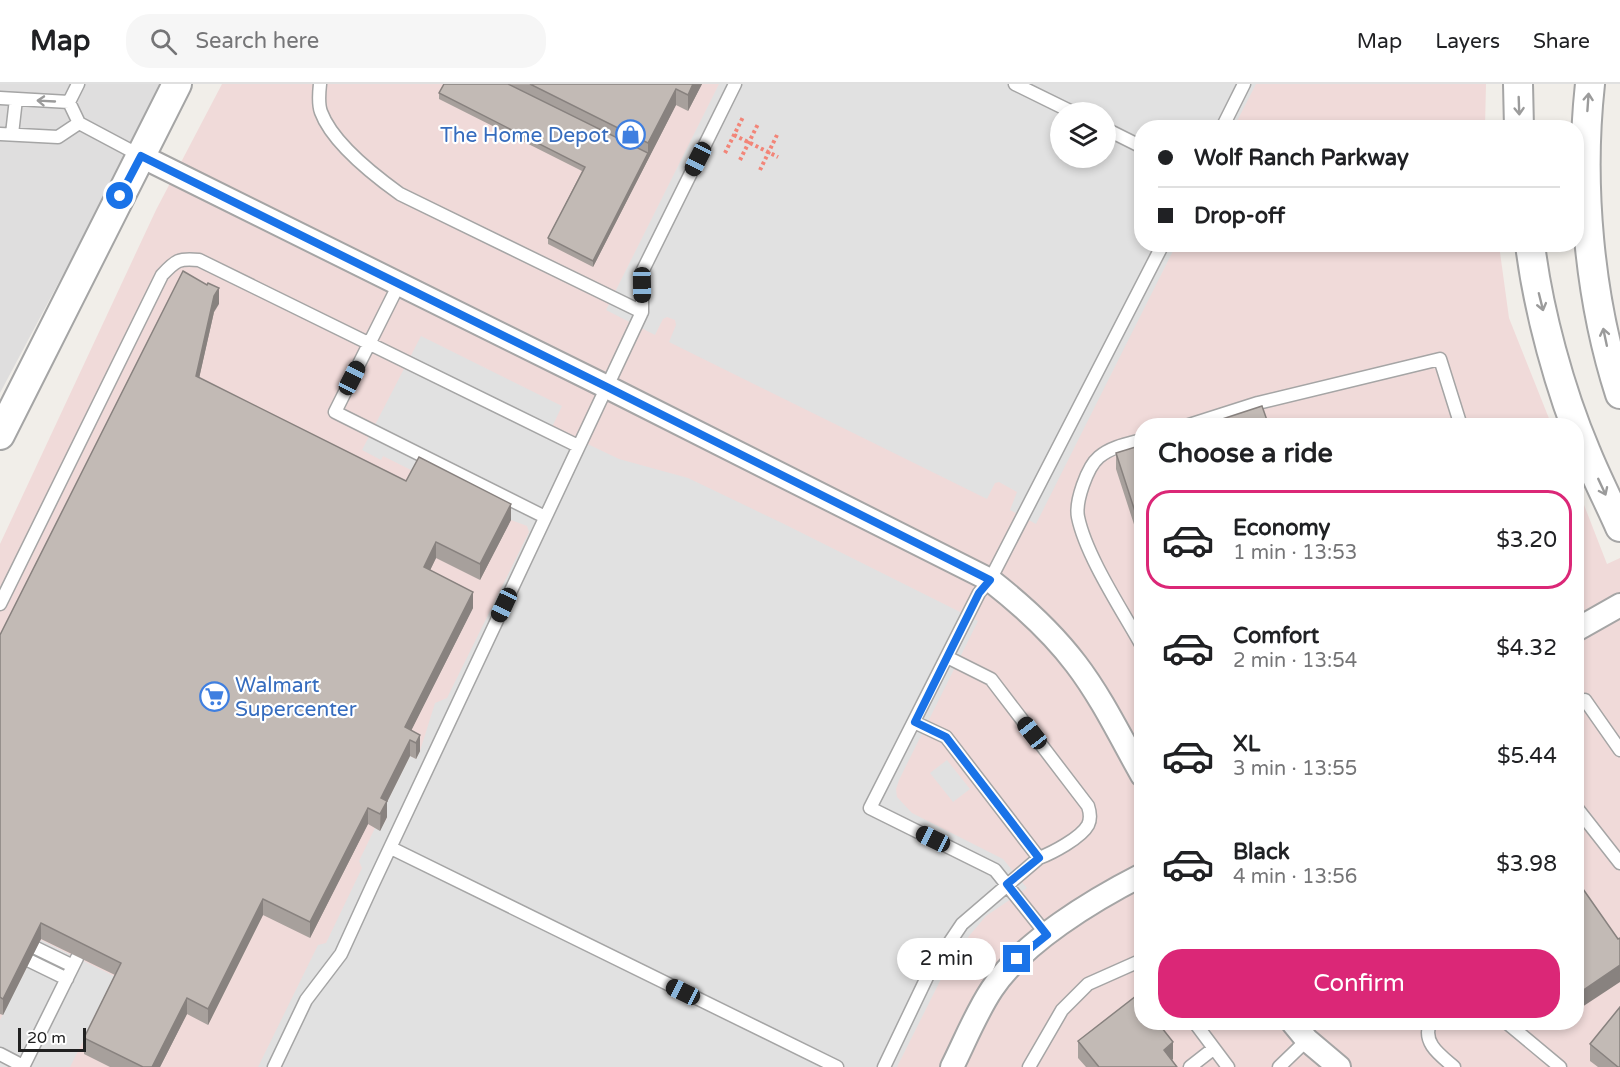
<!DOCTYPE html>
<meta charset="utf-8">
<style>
body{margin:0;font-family:"Varela Round",sans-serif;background:#f6f6f6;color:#202124;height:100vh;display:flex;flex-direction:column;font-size:22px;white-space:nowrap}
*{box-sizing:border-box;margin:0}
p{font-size:20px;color:#757577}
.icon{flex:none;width:33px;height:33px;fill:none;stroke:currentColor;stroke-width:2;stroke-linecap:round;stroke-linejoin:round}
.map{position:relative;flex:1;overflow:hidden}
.panel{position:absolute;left:1134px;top:334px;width:450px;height:612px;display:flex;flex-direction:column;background:#fff;border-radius:24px;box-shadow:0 3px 9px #0003}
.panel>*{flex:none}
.hud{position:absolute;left:1134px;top:36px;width:450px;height:132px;border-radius:24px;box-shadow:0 3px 9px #0003;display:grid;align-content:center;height:132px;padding:0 24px;background:#fff}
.tools{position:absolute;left:1050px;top:18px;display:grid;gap:12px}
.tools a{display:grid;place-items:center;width:66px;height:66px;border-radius:50%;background:#fff;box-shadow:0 3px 9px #0003;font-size:30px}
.scale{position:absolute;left:18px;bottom:15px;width:68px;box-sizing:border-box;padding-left:6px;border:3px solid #212121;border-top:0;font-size:16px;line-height:21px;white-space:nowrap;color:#212121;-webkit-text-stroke:4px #fff;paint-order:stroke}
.end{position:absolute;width:27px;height:27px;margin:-14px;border:8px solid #1a73e8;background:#fff;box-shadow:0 0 0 3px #fff}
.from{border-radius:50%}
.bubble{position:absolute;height:42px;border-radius:21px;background:#fff;box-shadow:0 3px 9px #0003;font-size:20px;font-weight:600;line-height:42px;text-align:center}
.car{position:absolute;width:18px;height:36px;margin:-18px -9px;border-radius:8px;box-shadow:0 0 4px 2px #0007;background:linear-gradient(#222 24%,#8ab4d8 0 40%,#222 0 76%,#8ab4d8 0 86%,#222 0)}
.hud b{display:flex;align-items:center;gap:21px;height:57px;font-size:22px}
.hud b+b{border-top:2px solid #e0e0e0}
.hud i{width:15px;height:15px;background:#202124}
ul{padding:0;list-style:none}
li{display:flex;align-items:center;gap:18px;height:99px;margin:0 12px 9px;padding:0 12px;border:3px solid transparent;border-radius:24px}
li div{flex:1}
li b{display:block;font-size:22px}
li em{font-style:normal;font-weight:600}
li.current{border-color:#db2777}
li>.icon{width:54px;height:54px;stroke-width:1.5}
h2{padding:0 24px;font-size:27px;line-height:72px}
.primary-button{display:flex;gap:12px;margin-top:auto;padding:12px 24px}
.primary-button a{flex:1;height:69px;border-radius:24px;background:#db2777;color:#fff;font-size:24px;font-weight:600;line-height:69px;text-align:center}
header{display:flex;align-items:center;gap:36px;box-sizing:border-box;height:84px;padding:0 30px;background:#fff;border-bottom:2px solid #e0e0e0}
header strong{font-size:28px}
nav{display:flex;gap:33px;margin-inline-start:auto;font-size:21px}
.search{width:420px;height:54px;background:#f6f6f6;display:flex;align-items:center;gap:15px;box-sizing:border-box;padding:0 21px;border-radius:24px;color:#757577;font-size:22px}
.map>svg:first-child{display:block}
.residential{fill:#dfdede}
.commercial{fill:#f0dad9;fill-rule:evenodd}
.parking{fill:#e1e1e1;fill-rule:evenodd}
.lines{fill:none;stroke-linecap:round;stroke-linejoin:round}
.service-casing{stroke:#a5a5a5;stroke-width:15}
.minor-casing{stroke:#a5a5a5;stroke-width:26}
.tertiary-casing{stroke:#a5a5a5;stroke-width:32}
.path{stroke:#f28578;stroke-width:4;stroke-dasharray:3 3;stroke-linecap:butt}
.service{stroke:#fff;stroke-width:12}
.minor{stroke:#fff;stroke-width:22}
.tertiary{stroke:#fff;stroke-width:28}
.wall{fill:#a7a09c}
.shaded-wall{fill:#88827f}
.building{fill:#c2bab5;stroke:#88827f;stroke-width:1.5}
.oneway{stroke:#9b9b9b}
.route{stroke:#1a73e8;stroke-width:8}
.labels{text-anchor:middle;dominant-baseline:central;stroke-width:4.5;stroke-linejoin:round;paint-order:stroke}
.shop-label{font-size:21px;fill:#366cbe;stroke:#fff;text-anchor:end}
</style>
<header>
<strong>Map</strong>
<div class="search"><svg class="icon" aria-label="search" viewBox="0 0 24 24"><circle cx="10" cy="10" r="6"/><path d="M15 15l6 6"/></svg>Search here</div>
<nav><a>Map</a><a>Layers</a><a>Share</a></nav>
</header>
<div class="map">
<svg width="1620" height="983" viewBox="0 0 1620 983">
<rect width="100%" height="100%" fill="#f1eee9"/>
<path class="residential" d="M 0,0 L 164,0 L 0,309 Z"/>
<path class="commercial" d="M 222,0 L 1486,0 L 1485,43 L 1142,44 L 1142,160 L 1499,161 L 1509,234 L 1552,342 L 1142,342 L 1142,939 L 1576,939 L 1577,403 L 1607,480 L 1620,474 L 1620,983 L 0,983 L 0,460 L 156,126 ZM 1060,28 L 1106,28 L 1106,74 L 1060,74 Z"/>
<path class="parking" d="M 719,0 L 1256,0 L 1234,43 L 1142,44 L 1142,160 L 1176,161 L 1036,440 L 1010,426 L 1017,408 L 999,398 L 995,399 L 987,415 L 669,258 L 676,241 L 675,236 L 667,233 L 663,235 L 655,251 L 606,226 ZM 1060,28 L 1106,28 L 1106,74 L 1060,74 Z
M 421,252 L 562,322 L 552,343 L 619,375 L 688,394 L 782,439 L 978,537 L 899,696 L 896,705 L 897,713 L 912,729 L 1003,775 L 1027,804 L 986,832 L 969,852 L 946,885 L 897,983 L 258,983 L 318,861 L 326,859 L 362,784 L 359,777 L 375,744 L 380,746 L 387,734 L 381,730 L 410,672 L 416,675 L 420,667 L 435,619 L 447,614 L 529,448 L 527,442 L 511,436 L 383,372 L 381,376 L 362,366 Z
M 947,676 L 970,705 L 953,718 L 930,689 Z
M 41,856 L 116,893 L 70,983 L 0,983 L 0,936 Z"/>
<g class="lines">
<defs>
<path id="service" d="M 320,0 C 319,9 318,20 321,28 C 332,58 375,92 400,110 L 642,228
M 1015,0 L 1072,28
M 0,14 L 69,18 L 79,39 L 141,72
M 69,18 L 78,0
M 1222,44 L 1244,0
M 1106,45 L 1142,63
M 0,50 L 58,53 L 79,39
M 12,50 L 16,15
M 399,200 L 335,328 L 545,433
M 1186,342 L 1258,319 L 1440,275 L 1461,342
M 1142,356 C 1127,360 1111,363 1099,373 C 1087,383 1075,418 1078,433 C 1086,472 1122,526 1142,562
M 0,520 L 162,191 C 176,176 179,174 199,176 L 578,362
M 947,573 L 991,595 L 1088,722 C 1090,728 1091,735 1088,741 C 1081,754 1052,769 1039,774
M 1576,621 L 1585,616 L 1620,666
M 1576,723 L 1620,779
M 391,764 L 837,983
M 1047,851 L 995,786 L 870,724 L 979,509 L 990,496 L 1163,160
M 36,864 L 73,882
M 30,877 L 67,895
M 1195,939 L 1228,983
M 1430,939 C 1422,959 1440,971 1454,983
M 1507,939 L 1560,983
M 0,970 L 23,982
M 23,983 L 77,874
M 274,983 L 306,916 L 341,870 L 373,800 L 642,228 L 642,188 L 735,0
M 884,983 L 929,889 L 962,840 L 1039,774 L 946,653 L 914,638
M 1029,983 L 1062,926 L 1088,900 L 1142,876
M 1190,983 L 1213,965
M 1279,983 L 1307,956"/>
<path id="minor" d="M 141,72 L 607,303 L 990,496 C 1022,521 1051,547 1076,580 C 1102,614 1121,654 1142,691
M 1576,546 L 1620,521
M 1293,939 L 1307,956 L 1339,983
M 952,983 C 965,957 976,929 992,905 C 1023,858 1093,816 1142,791"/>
<path id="tertiary" d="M 1518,0 L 1519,44
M 1590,0 C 1579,100 1589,214 1620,310
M 1530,160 C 1538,226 1560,307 1586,368 C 1596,393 1609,418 1620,443
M 0,351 L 177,0"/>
</defs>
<use href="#service" class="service-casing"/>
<use href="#minor" class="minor-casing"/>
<use href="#tertiary" class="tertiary-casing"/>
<path class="path" d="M 734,51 L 778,73
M 725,69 L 743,33
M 740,76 L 758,40
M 760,86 L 777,51"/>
<use href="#service" class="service"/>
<use href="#minor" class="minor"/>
<use href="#tertiary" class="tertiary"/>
</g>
<path class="wall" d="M 444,0 L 702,0 L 688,27 L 676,21 L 593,183 L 548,160 L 548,154 L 582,87 L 439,15 L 439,9 Z
M 219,220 L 214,228 L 199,294 L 406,397 L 511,436 L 480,496 L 436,474 L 430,486 L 473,524 L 411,646 L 420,667 L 416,675 L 410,672 L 387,718 L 387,733 L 380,747 L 368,740 L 310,854 L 263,831 L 208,941 L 187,930 L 160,983 L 110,983 L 84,970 L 84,954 L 115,891 L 41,855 L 3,931 L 0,930 L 0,551 Z
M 1142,361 L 1142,465 L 1116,385 L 1116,369 Z
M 1620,915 L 1620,983 L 1598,983 L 1590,977 L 1590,960 L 1620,923 Z
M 1078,957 L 1173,975 L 1172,976 L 1177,983 L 1086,983 L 1078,974 Z"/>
<path class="shaded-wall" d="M 693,0 L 702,0 L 688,27 L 688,11 Z
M 676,5 L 676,21 L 593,183 L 593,177 L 648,69 L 648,59 Z
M 219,204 L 219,220 L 214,228 L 196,308 L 196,292 L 214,212 Z
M 511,420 L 511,436 L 480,496 L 480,480 Z
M 436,458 L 436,474 L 424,499 L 424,483 Z
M 473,508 L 473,524 L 405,659 L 405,643 Z
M 420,651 L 420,667 L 416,675 L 416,659 Z
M 410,656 L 410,672 L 387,718 L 387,733 L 380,747 L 381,714 Z
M 368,724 L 368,740 L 310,854 L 310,838 Z
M 263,815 L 263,831 L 208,941 L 208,925 Z
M 41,839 L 41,855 L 3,931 L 3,915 Z
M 1620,881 L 1620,898 L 1576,927 L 1576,911 Z
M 187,914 L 187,930 L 160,983 L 152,983 Z
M 1551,939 L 1558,939 L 1551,944 Z
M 1173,958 L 1173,975 L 1164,982 L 1164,966 Z"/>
<path class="building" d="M 444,0 L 508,0 L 648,69 L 593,177 L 548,154 L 585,83 L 439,9 Z
M 530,0 L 693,0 L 688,11 L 676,5 L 648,59 Z
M 183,187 L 207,201 L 208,199 L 219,204 L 214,212 L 196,292 L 406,397 L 419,373 L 511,420 L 480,480 L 436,458 L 424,483 L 473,508 L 405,643 L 420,651 L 416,659 L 410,656 L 381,714 L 387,717 L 380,730 L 368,724 L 310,838 L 263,815 L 208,925 L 187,914 L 152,983 L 143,983 L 84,954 L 121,879 L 41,839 L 3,915 L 0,913 L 0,551 Z
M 1262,322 L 1269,342 L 1201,342 Z
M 1142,361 L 1142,449 L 1116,369 Z
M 1576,795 L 1618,855 L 1620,854 L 1620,881 L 1576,911 Z
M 1136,912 L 1142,918 L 1142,939 L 1158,939 L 1173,958 L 1164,966 L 1177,983 L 1099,983 L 1078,957 Z
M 1620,923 L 1620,983 L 1618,983 L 1590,960 Z"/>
<defs><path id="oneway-shaft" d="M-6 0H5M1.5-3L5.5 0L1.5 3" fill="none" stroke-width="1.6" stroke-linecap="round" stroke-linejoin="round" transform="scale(1.5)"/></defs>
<g class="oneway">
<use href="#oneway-shaft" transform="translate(46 17) rotate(-177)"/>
<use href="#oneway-shaft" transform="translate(1588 18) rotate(-86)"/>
<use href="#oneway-shaft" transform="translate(1519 22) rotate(88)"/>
<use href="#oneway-shaft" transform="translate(1541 218) rotate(76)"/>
<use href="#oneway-shaft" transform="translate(1605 253) rotate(-102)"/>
<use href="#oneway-shaft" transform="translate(1602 403) rotate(65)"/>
</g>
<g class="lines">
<path class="route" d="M 120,112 L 141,72 L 607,303 L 990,496 L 979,509 L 915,638 L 946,653 L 1039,774 L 1007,800 L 1047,851 L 1017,875"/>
</g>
<defs>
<symbol id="shop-ring" viewBox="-11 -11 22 22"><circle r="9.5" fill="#fff" stroke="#3f7fe0" stroke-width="1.5"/><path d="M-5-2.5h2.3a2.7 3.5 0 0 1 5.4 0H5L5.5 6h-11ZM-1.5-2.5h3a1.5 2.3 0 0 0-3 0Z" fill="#3f7fe0"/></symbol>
<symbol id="supermarket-ring" viewBox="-11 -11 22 22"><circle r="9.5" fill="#fff" stroke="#3f7fe0" stroke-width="1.5"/><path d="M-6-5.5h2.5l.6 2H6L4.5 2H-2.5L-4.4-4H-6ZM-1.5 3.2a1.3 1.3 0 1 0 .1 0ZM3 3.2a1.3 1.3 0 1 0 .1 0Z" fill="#3f7fe0"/></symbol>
</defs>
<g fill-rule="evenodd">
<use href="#shop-ring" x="614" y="34" width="33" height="33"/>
<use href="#supermarket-ring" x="198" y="596" width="33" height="33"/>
</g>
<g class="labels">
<g class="shop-label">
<text x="609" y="51">The Home Depot</text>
<text x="235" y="601" text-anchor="start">Walmart<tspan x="235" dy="24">Supercenter</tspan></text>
</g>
</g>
</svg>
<div class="tools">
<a><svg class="icon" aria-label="layers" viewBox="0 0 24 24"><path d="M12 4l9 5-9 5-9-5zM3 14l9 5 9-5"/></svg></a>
</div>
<div class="scale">20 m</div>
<i class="end from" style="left:120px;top:112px"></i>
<i class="end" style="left:1017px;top:875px"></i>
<div class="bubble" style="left:897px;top:854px;width:99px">2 min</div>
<i class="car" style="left:698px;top:75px;rotate:207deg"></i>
<i class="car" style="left:642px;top:201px;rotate:179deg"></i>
<i class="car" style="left:352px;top:294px;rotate:27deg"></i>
<i class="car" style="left:504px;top:521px;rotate:205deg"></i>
<i class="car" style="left:1032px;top:649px;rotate:322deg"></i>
<i class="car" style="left:933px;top:755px;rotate:296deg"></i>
<i class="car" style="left:683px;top:908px;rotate:296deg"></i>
<div class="hud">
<b><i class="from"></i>Wolf Ranch Parkway</b>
<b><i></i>Drop-off</b>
</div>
<section class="panel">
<h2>Choose a ride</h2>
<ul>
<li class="current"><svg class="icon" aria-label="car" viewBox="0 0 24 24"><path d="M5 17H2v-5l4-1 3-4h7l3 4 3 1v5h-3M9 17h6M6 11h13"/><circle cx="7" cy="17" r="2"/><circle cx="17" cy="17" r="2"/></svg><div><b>Economy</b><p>1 min · 13:53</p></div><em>$3.20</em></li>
<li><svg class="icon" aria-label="car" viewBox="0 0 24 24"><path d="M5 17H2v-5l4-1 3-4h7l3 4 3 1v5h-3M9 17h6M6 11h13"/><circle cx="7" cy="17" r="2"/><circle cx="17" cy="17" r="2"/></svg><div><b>Comfort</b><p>2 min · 13:54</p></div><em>$4.32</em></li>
<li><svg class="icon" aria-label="car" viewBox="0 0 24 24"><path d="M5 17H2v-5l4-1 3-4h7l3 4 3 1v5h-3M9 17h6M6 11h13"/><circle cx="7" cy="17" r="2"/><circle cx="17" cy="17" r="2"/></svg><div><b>XL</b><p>3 min · 13:55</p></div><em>$5.44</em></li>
<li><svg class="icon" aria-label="car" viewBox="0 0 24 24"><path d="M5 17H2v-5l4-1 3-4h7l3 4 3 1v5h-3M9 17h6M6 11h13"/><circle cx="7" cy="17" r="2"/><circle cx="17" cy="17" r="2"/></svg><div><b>Black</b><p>4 min · 13:56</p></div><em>$3.98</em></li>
</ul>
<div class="primary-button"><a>Confirm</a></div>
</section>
</div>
